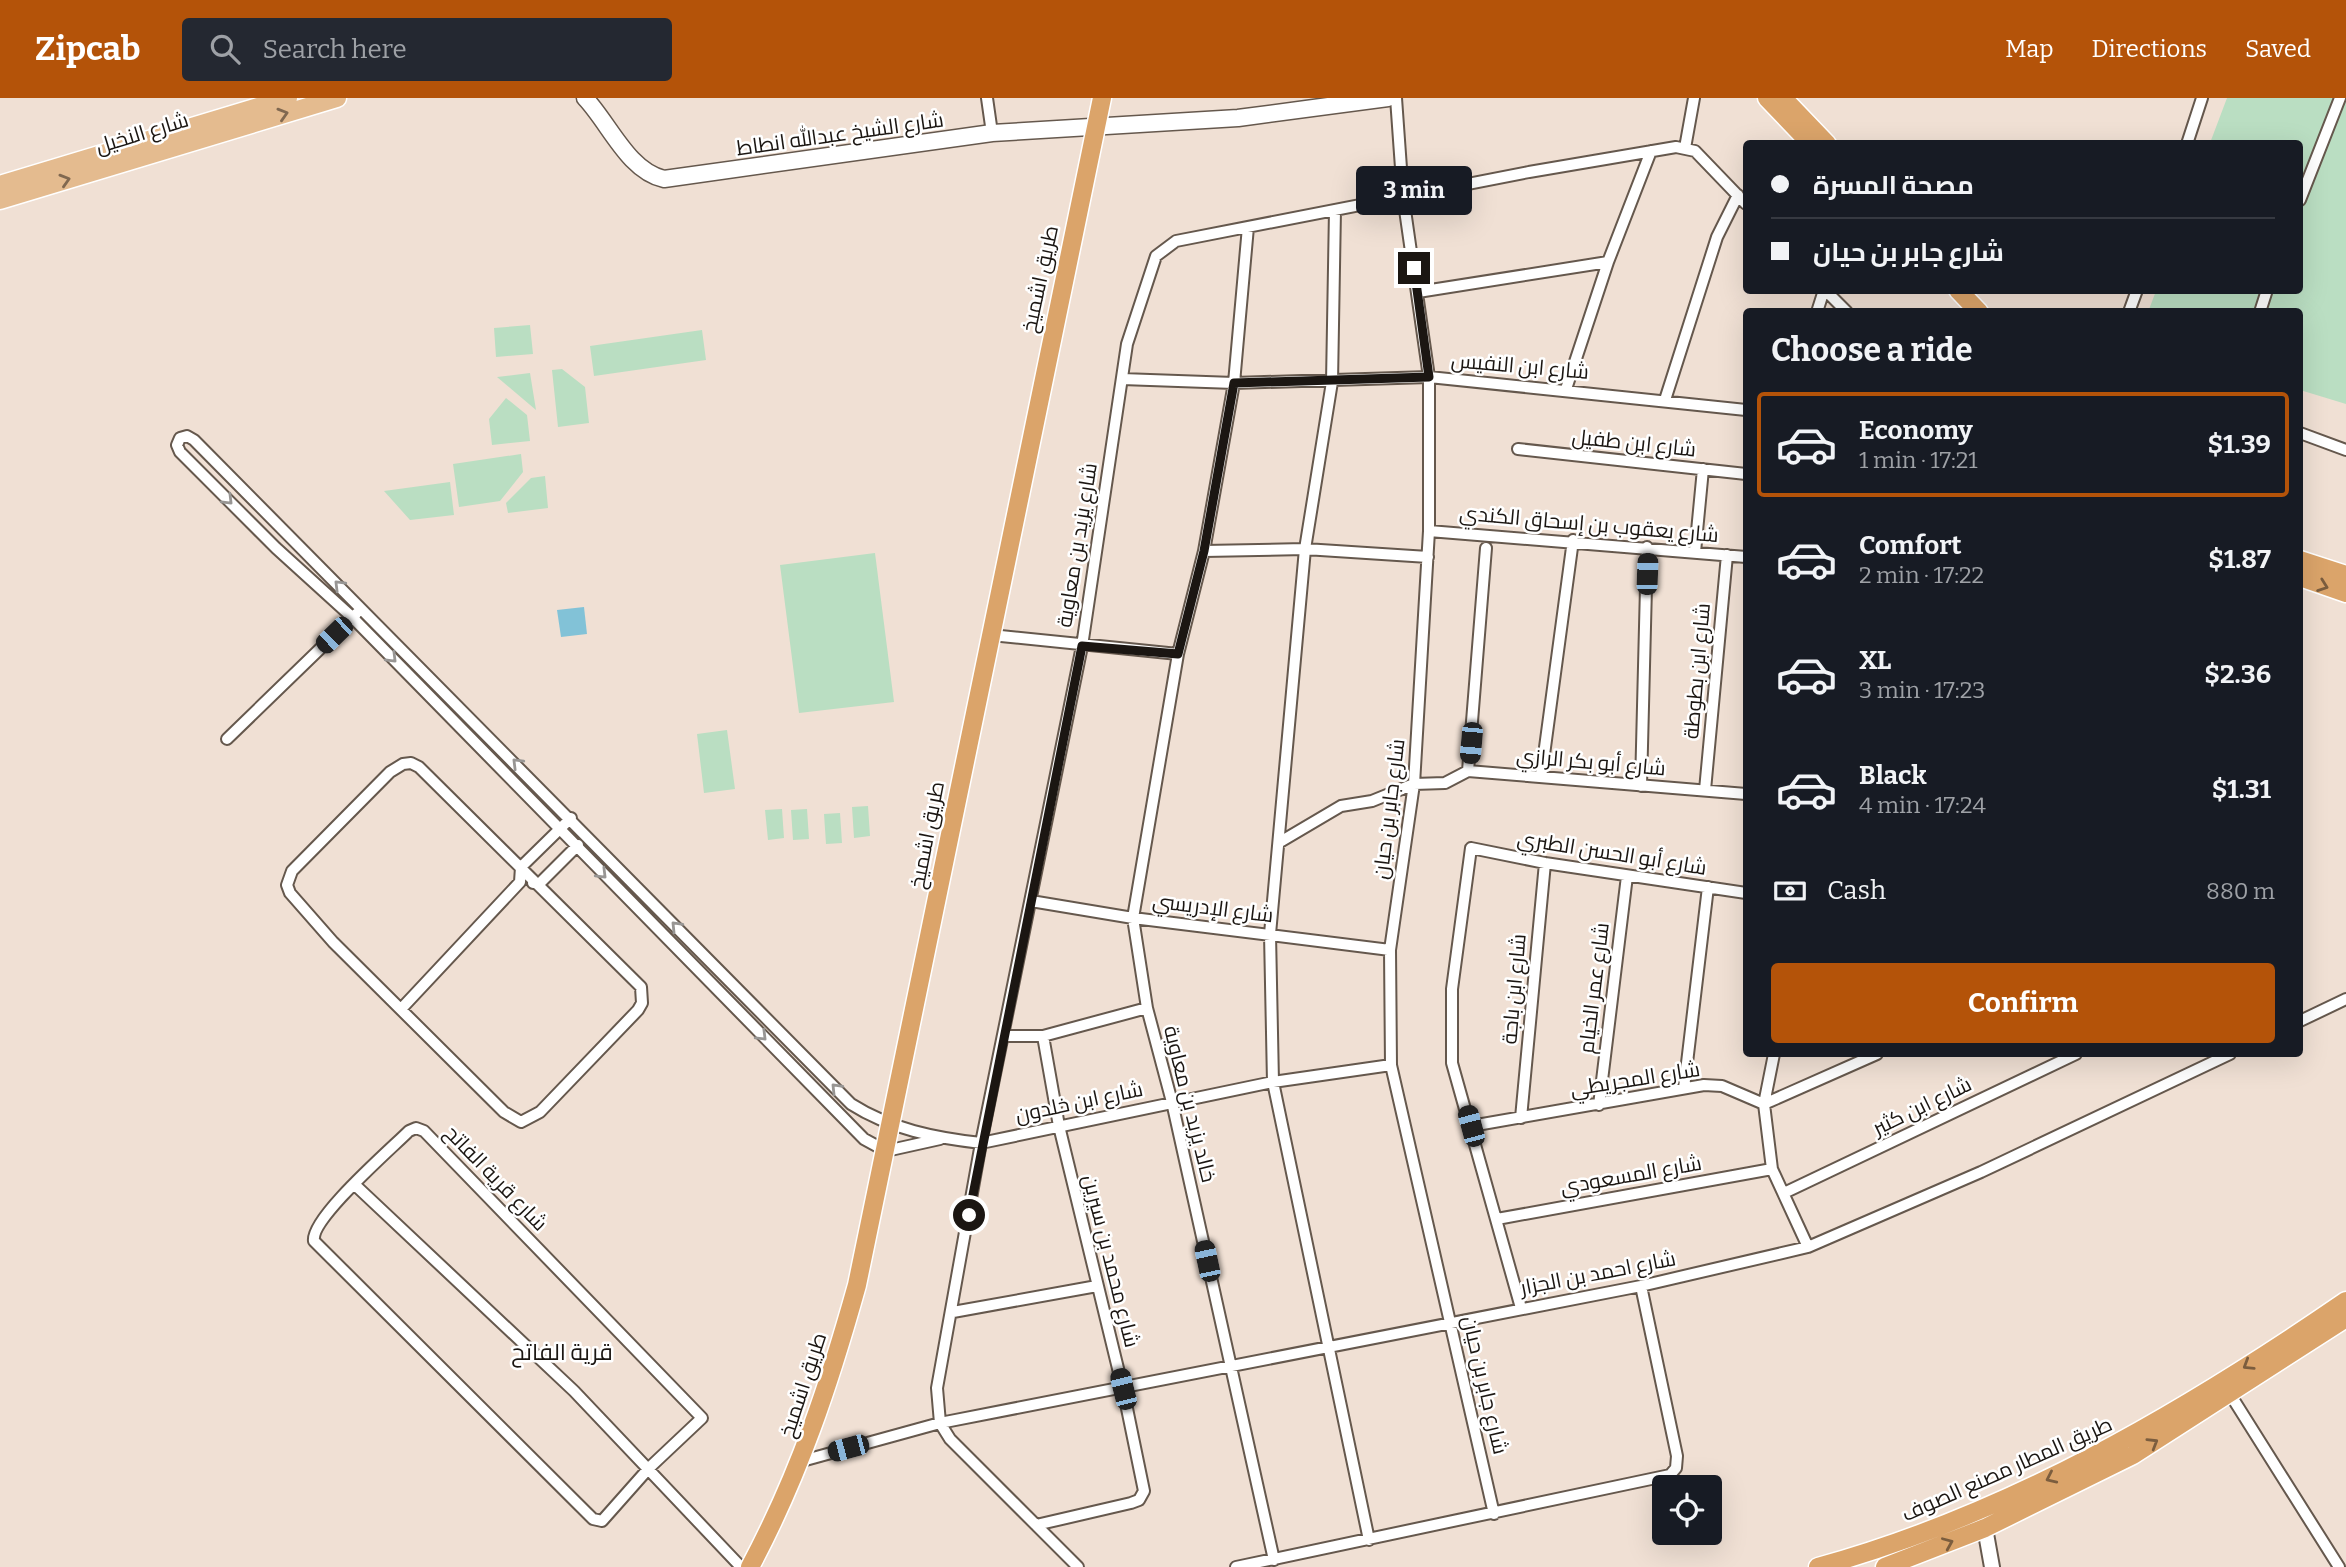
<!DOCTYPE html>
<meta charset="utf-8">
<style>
body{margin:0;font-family:Bitter,Cairo,serif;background:#242831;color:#f1f3f6;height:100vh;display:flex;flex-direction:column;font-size:26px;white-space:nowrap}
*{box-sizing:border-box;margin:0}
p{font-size:23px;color:#9ea1a6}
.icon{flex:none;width:38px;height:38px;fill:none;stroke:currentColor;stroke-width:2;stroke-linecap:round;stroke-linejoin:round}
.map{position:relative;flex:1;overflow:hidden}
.sheet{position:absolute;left:1743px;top:210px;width:560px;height:749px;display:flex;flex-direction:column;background:#171b24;border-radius:7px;box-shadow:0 7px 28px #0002}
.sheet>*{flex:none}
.banner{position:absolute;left:1743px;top:42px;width:560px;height:154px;border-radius:7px;box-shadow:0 7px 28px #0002;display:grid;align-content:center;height:154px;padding:0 28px;background:#171b24}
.buttons{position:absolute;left:1652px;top:1377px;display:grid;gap:14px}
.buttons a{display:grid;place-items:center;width:70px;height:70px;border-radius:7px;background:#171b24;box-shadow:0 7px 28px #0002;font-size:35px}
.end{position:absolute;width:32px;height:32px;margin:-16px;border:9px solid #1b1612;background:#fff;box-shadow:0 0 0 4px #fff}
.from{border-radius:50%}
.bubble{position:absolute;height:49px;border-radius:7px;background:#171b24;box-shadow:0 7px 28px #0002;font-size:23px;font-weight:700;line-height:49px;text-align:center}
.car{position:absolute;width:21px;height:42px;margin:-21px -10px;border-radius:9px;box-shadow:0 0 5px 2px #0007;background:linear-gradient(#222 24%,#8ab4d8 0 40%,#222 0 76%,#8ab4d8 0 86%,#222 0)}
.banner b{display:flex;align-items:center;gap:24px;height:66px;font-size:26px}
.banner b+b{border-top:2px solid #363941}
.banner i{width:18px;height:18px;background:#f1f3f6}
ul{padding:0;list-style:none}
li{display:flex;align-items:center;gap:21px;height:105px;margin:0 14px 10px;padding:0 14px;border:4px solid transparent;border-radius:7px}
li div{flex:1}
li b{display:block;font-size:26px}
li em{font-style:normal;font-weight:700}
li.current{border-color:#b45309}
li>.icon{width:63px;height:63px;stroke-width:1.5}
h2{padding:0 28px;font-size:32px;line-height:84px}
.pay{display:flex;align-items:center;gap:18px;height:77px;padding:0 28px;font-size:26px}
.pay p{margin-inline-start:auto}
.primary-button{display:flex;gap:14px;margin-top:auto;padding:14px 28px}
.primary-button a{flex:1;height:80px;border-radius:7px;background:#b45309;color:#fff;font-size:28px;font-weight:700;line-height:80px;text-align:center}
header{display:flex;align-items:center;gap:42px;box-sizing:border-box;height:98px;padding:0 35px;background:#b45309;color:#fff}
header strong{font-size:33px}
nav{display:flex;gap:38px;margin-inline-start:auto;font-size:24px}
.search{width:490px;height:63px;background:#242831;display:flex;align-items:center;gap:18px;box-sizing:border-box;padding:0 24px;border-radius:7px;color:#9ea1a6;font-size:26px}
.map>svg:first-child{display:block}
.green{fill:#badec2}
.water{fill:#82c2d7}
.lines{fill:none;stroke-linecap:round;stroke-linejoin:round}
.minor-casing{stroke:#65584d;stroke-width:14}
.tertiary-casing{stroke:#65584d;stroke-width:18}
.secondary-casing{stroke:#65584d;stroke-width:19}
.primary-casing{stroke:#fff;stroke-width:21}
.trunk-casing{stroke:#fff;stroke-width:21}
.minor{stroke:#fff;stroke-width:10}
.tertiary{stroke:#fff;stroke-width:14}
.secondary{stroke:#fff;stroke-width:16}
.primary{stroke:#e4bb8f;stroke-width:18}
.trunk{stroke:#dba46a;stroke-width:18}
.oneway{stroke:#806850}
.oneway2{stroke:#989694}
.oneway3{stroke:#7b5d3e}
.route{stroke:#1b1612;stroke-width:9}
.labels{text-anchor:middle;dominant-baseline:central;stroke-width:5;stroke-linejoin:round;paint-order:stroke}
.street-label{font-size:21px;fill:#1b1612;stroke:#fff}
.neighbourhood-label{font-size:23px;fill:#1b1612;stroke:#fff}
</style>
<header>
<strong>Zipcab</strong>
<div class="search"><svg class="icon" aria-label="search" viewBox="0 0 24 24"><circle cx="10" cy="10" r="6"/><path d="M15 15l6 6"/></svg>Search here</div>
<nav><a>Map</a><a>Directions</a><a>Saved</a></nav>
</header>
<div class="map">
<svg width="2346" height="1469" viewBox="0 0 2346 1469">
<rect width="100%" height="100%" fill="#f0e0d4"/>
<path class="green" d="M 2227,0 L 2346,0 L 2346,306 L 2300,292 L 2300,214 L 2148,214 L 2156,193 L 2300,192 L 2300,46 L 2210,45 Z
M 530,227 L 533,256 L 496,259 L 494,230 Z
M 702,232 L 706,262 L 594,278 L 590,248 Z
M 562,271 L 585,289 L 589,325 L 558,329 L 552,272 Z
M 530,275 L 536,312 L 497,279 Z
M 506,300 L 527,317 L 530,343 L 492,347 L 489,321 Z
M 521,356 L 523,374 L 500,403 L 459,409 L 453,366 Z
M 545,378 L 548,410 L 508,415 L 506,405 L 531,380 Z
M 450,384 L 454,417 L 410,422 L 384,393 Z
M 875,455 L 894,604 L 799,615 L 780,467 Z
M 727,632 L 735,691 L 704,695 L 697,636 Z
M 868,708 L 870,738 L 854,740 L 852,709 Z
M 782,711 L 784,740 L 768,742 L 765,712 Z
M 807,711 L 809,741 L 793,742 L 791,712 Z
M 840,715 L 842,745 L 826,746 L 824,716 Z"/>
<path class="water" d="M 584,509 L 587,536 L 561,539 L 557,512 Z"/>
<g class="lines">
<defs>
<path id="minor" d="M 987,0 L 992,35
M 1396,0 L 1403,98 L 1429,279 L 1429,433 L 1414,686 L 1390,852 L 1391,967 L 1494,1416
M 2187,46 L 2202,0
M 1685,50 L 1694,0
M 2300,102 L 2340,0
M 1335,112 L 1332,284 L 1305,451 L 1270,836 L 1273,984 L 1369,1442
M 1248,129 L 1234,285 L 1204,453 L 1178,556 L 1133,820 L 1147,910 L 1172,1004 L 1274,1462
M 1825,192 L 1847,214
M 1418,194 L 1608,164
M 1817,214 L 1824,192
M 2129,214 L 2137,192
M 2260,214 L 2267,192
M 1122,281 L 1234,285 L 1429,279 L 1746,312
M 1566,291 L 1608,164 L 1651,53
M 1665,302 L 1717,139 L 1738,97
M 2300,335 L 2346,352
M 1518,351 L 1746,376
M 1429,433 L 1746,459
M 1204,453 L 1305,451 L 1428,459
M 1695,454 L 1703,371
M 991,537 L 1178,556
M 227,641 L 356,516
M 411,665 L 419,669 L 641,889 L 642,905 L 638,912 L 540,1014 L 521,1024 L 504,1014 L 333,844 L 290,795 L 287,787 L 292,773 L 390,674 L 403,666 Z
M 1468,673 L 1486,450
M 1541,679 L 1573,442
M 1641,688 L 1647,449
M 1705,692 L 1727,457
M 1280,744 L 1341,708 L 1372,703 L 1414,686 L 1445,685 L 1468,673 L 1746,696
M 533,785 L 540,785 L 578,747
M 1031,803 L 1133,820 L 1390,852
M 402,910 L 520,784 L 521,769 L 571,720
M 2300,923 L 2346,901
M 1004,938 L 1043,938 L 1147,910
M 1774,956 L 1764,1006 L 1772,1071 L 1808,1149
M 1684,990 L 1708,789
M 1599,1007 L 1627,778
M 1521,1020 L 1545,765
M 1471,1028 L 1704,987 L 1722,988 L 1764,1006 L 1877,956
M 416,1030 L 424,1033 L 702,1320 L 649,1370 L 602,1423 L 593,1421 L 314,1143 C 310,1121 391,1051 409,1033 Z
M 940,1041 L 886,1053 L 864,1041 L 352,519 L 276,450 L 180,354 L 177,347 L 180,340 L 187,338 L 194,342 L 851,1006 C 890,1031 936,1040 981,1045 L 1273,984 L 1391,967
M 354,1086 L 574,1293 L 741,1469
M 1784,1095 L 2076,956
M 1497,1121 L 1772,1071
M 1521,1210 L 1452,965 L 1452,891 L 1471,750 L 1545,765 L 1746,795
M 953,1214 L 1097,1188
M 2230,1296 L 2339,1469
M 802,1363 L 940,1325 L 1641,1188 L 1808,1149 L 1981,1074 L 2230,956
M 1036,1427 L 1131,1405 L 1139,1402 L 1144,1393 L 1123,1291 L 1059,1028 L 1043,938
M 1078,1469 L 950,1341 L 940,1325 L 937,1290 L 981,1045 L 1082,548 L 1127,246 L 1156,158 L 1176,143 L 1529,74 L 1676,49 L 1695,53 L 1746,106
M 1236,1469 L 1670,1377 L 1676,1370 L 1677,1358 L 1641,1188"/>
<path id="tertiary" d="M 1985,1430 L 1992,1469"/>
<path id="secondary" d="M 585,0 C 609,25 628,73 664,81 L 992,35 L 1238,20 L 1388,0"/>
<path id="primary" d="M 0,87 L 288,0
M 0,102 L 337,0"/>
<path id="trunk" d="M 1767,0 L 1811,46
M 1783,0 L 1827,46
M 1958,192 L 1979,214
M 2300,462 L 2346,477
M 2300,479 L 2346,495
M 750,1469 C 799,1377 829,1287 857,1187 L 1102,0
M 1818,1469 C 2010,1416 2183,1315 2346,1203
M 1885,1469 L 1985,1430 L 2133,1357 L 2346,1220"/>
</defs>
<use href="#minor" class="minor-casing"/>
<use href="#tertiary" class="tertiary-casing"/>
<use href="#secondary" class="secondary-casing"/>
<use href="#primary" class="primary-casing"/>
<use href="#trunk" class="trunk-casing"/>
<use href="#minor" class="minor"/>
<use href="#tertiary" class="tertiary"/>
<use href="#secondary" class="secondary"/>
<use href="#primary" class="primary"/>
<use href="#trunk" class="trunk"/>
</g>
<defs><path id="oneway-chevron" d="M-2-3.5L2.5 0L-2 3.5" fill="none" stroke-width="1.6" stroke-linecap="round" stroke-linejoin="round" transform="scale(1.75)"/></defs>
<g class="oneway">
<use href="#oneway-chevron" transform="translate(283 16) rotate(-17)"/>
<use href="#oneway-chevron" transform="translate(65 82) rotate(-17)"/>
</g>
<g class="oneway2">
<use href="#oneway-chevron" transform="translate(228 402) rotate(45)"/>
<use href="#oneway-chevron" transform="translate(339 487) rotate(-135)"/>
<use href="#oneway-chevron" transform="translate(392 560) rotate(45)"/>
<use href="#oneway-chevron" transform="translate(517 665) rotate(-135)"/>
<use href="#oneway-chevron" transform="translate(602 776) rotate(45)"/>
<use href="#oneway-chevron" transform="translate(676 828) rotate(-134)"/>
<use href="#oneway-chevron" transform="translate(762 938) rotate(45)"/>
<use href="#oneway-chevron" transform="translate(836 990) rotate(-134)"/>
</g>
<g class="oneway3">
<use href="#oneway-chevron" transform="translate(2323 488) rotate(20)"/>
<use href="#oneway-chevron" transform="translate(2248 1267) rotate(148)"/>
<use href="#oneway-chevron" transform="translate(2153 1345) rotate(-31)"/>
<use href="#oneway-chevron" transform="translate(2051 1380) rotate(155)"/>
<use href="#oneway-chevron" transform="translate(1948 1445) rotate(-23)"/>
</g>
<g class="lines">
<path class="route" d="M 969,1117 L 1082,548 L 1178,556 L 1204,453 L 1234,285 L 1429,279 L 1414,170"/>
</g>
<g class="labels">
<g class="street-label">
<text transform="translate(142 35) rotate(-17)">شارع النخيل</text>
<text transform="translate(840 36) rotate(-8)">شارع الشيخ عبدالله انطاط</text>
<text transform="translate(1040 181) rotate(-78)">طريق اشميخ</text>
<text transform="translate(1520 268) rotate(5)">شارع ابن النفيس</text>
<text transform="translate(1634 345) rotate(6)">شارع ابن طفيل</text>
<text transform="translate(1589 426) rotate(5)">شارع يعقوب بن إسحاق الكندي</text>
<text transform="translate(1077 447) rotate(-81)">شارع يزيد بن معاوية</text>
<text transform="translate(1697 573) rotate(-85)">شارع ابن بطوطة</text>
<text transform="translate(1591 664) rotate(5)">شارع أبو بكر الرازي</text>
<text transform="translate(1389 711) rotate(-83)">شارع جابر بن حيان</text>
<text transform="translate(927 737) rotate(-79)">طريق اشميخ</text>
<text transform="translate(1612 755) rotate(9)">شارع أبو الحسن الطبري</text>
<text transform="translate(1213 810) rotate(7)">شارع الإدريسي</text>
<text transform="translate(1594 890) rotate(-83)">شارع عمر الخيام</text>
<text transform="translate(1514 891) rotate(-85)">شارع ابن باجة</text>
<text transform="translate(1635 981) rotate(-9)">شارع المجريطي</text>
<text transform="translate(1079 1004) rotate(-12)">شارع ابن خلدون</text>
<text transform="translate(1190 1006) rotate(76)">خالد يزيد بن معاوية</text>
<text transform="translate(1922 1008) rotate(-26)">شارع ابن كثير</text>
<text transform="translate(1631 1077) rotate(-10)">شارع المسعودي</text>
<text transform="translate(496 1080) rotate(46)">شارع قرية الفاتح</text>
<text transform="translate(1111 1163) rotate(76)">شارع محمد بن سيرين</text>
<text transform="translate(1598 1175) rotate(-11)">شارع احمد بن الجزار</text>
<text transform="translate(803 1287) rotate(-72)">طريق اشميخ</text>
<text transform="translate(1485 1287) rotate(77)">شارع جابر بن حيان</text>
<text transform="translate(2007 1371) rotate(-24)">طريق المطار مصنع الصوف</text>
</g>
<g class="neighbourhood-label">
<text x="562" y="1254">قرية الفاتح</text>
</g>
</g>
</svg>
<div class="buttons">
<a><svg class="icon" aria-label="locate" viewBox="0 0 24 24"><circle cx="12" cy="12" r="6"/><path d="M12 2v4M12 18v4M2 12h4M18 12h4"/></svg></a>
</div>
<i class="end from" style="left:969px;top:1117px"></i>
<i class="end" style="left:1414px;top:170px"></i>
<div class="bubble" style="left:1356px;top:68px;width:116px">3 min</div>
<i class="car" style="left:1647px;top:476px;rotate:2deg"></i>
<i class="car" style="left:334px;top:537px;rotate:226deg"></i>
<i class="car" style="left:1471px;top:645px;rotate:185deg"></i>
<i class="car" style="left:1471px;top:1028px;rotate:345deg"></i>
<i class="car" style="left:1207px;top:1163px;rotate:348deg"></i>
<i class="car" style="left:1123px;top:1291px;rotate:346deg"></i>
<i class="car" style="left:848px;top:1350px;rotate:255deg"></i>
<div class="banner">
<b><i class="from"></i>مصحة المسرة</b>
<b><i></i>شارع جابر بن حيان</b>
</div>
<section class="sheet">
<h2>Choose a ride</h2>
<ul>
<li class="current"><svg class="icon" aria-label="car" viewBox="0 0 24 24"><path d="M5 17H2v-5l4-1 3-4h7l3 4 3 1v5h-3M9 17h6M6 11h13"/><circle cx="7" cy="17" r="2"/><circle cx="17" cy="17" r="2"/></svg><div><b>Economy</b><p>1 min · 17:21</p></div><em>$1.39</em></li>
<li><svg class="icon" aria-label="car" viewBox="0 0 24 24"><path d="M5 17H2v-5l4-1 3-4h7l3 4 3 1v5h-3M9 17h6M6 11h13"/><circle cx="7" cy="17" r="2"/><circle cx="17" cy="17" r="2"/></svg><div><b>Comfort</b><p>2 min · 17:22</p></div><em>$1.87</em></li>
<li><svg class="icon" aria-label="car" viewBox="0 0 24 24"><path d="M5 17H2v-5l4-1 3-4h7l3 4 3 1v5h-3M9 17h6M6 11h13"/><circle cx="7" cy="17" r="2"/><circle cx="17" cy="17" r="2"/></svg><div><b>XL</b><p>3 min · 17:23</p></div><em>$2.36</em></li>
<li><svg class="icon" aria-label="car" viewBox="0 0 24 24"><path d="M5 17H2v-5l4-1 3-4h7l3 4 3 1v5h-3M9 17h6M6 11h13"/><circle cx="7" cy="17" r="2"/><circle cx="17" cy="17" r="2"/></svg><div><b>Black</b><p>4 min · 17:24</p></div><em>$1.31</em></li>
</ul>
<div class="pay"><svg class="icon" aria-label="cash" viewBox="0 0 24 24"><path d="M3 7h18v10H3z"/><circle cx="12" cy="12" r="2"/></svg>Cash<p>880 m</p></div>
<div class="primary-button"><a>Confirm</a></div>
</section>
</div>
